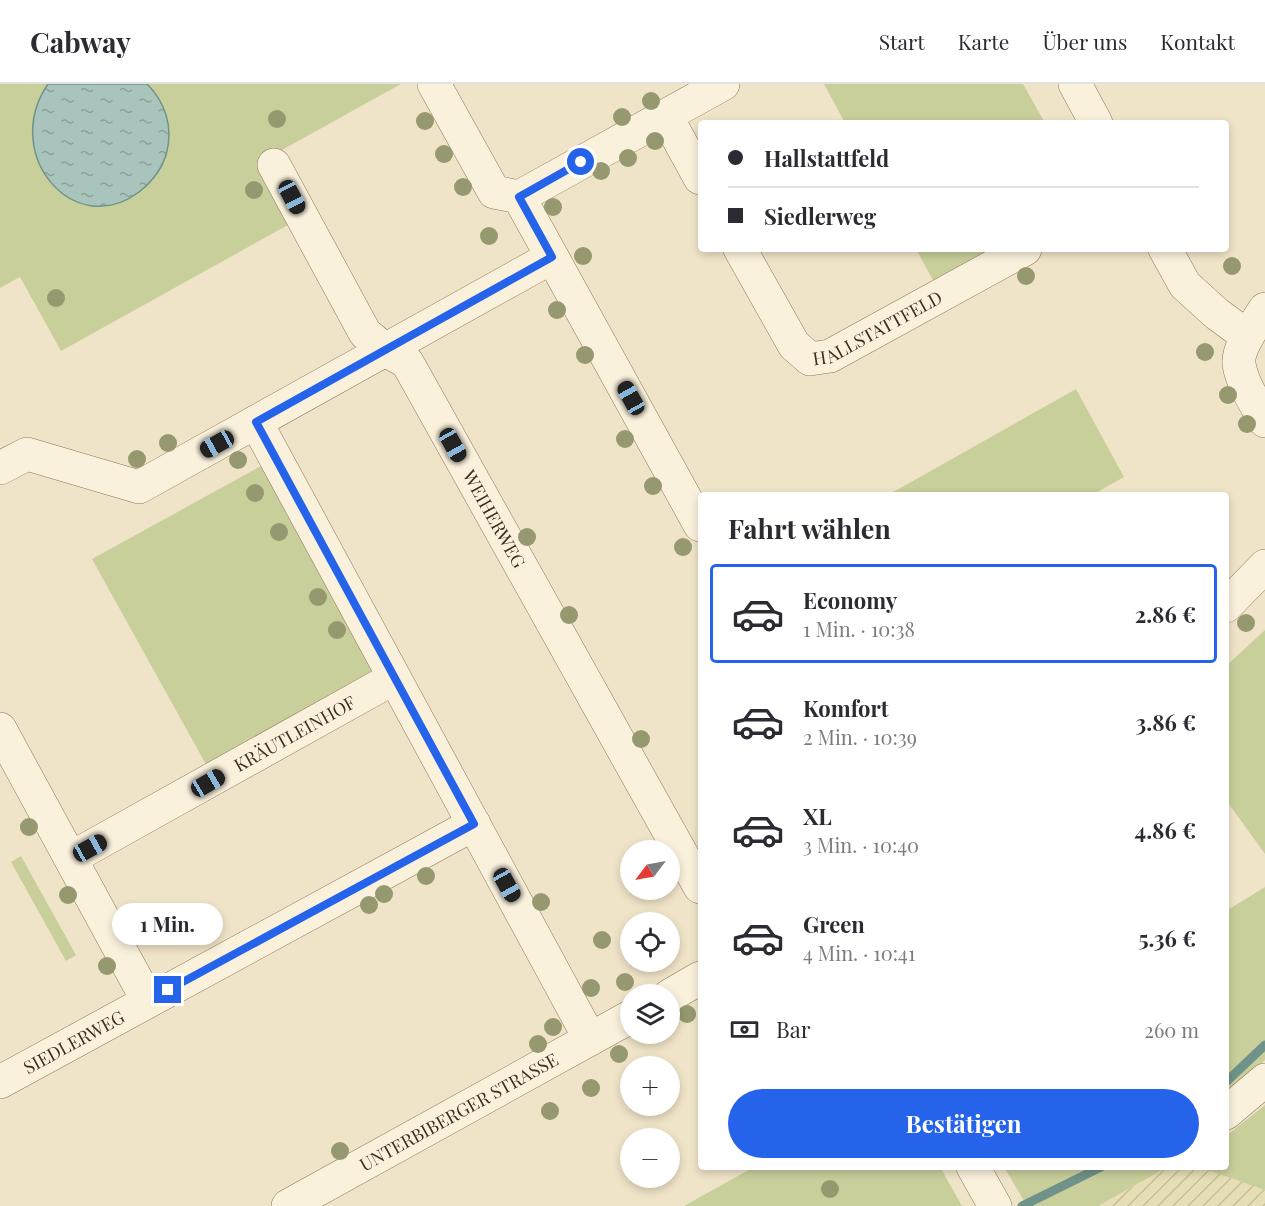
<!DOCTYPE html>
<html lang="de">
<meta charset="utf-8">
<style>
body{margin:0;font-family:"Playfair Display",serif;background:#f2f2f3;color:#2b2b33;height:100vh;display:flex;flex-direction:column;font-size:22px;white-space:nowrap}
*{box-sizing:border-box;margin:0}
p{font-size:20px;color:#7c7c81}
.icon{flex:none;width:33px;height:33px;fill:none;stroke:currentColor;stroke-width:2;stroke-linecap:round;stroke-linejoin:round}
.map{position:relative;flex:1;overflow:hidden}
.details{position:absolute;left:698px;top:408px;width:531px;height:678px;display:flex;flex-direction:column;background:#fff;border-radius:6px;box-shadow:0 3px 9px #0003}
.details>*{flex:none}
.hud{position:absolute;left:698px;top:36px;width:531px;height:132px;border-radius:6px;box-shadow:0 3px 9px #0003;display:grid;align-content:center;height:132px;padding:0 30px;background:#fff}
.needle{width:39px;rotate:238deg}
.tools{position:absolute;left:620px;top:756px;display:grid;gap:12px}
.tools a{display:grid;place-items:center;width:60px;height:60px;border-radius:50%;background:#fff;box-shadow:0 3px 9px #0003;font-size:30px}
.end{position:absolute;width:27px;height:27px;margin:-14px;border:8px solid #2563eb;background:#fff;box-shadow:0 0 0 3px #fff}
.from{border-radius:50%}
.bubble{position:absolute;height:42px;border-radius:21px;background:#fff;box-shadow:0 3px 9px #0003;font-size:20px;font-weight:700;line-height:42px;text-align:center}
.car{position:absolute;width:18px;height:36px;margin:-18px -9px;border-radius:8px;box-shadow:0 0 4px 2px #0007;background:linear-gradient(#222 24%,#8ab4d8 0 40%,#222 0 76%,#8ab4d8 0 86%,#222 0)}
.hud b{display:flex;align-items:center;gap:21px;height:57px;font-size:22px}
.hud b+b{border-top:2px solid #e1e1e2}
.hud i{width:15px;height:15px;background:#2b2b33}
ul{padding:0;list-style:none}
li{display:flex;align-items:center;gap:18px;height:99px;margin:0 12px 9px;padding:0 18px;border:3px solid transparent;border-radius:6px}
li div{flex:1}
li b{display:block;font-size:22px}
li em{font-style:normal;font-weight:700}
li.on{border-color:#2563eb}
li>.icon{width:54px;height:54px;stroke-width:1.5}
h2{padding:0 30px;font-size:27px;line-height:72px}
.pay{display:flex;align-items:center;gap:15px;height:66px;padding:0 30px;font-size:22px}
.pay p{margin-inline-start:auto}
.action{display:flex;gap:12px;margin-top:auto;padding:12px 30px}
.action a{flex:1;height:69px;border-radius:36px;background:#2563eb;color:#fff;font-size:24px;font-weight:700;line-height:69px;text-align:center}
header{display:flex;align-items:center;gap:36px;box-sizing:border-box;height:84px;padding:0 30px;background:#fff;border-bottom:2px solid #e1e1e2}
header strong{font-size:28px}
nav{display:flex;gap:33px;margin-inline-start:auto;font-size:21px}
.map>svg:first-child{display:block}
.farmland{fill:url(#farmland-furrows)}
.green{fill:#c9cf9b}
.water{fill:url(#water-ripples);stroke:#6f938a;stroke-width:1.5}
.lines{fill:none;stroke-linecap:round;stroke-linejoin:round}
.stream{stroke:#6f938a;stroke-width:9}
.minor-casing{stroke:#8d765c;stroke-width:34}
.minor{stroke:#faf1dc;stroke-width:33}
.tree{fill:#96986f}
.route{stroke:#2563eb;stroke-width:8}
.labels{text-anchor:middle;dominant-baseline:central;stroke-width:5;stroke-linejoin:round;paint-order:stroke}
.street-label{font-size:18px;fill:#3d2e20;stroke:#f7eed8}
</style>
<header>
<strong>Cabway</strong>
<nav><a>Start</a><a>Karte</a><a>Über uns</a><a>Kontakt</a></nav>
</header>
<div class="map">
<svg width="1265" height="1122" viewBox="0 0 1265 1122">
<defs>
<pattern id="farmland-furrows" width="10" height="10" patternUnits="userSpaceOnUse" patternTransform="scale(1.5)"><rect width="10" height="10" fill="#e6deb5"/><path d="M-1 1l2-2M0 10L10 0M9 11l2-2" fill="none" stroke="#c6bf9b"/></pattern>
<pattern id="water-ripples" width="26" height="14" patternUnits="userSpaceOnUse" patternTransform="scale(1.5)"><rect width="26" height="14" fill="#a9c4bc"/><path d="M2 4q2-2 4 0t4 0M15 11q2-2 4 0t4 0" fill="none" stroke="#8ba098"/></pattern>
</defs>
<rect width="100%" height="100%" fill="#f0e4c8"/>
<path class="farmland" d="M 1162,1086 L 1208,1086 L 1248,1099 L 1265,1106 L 1265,1122 L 1098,1122 Z"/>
<path class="green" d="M 0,0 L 401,0 L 282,66 L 315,126 L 61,267 L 20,193 L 0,204 Z
M 824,0 L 1023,0 L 1045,39 L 845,39 Z
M 916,165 L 995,165 L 934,198 Z
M 1076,305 L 1124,393 L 1092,411 L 888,411 Z
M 261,382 L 376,591 L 208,684 L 92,475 Z
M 1265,546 L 1265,770 L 1226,716 L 1226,582 Z
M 21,772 L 76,871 L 66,877 L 11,778 Z
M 1265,803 L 1265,976 L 1226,1010 L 1226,827 Z
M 1265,1021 L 1265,1106 L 1208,1086 L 1162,1086 L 1098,1122 L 1027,1122 L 1004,1083 L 1226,1083 L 1226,1052 Z
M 754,1083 L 940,1083 L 962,1122 L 684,1122 Z"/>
<path class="water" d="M 48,0 L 147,0 C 165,18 173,42 167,67 C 163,84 153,97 139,108 C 74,157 0,70 48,0 Z"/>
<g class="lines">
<path class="stream" d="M 1226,998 L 1265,961
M 1022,1122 L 1101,1083"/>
<defs>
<g id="minor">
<path d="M 434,0 L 494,108 L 519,113 L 700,441"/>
<path d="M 1075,0 L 1096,39"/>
<path d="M 666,32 L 700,94"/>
<path id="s1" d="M 274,81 L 365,249 L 385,266 L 407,278 L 700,803"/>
<path d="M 519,113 L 723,0"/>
<path id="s2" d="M 740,165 L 794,261 L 810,275 L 830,272 L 1025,165"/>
<path d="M 1165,165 L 1185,201 L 1217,230 L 1247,252"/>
<path d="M 1265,225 C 1256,239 1237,264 1239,280 C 1242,300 1256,320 1265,337"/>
<path d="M 256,338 L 590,955"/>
<path d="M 0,384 L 27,370 L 139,403 L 552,173"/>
<path d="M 1226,522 L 1265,482"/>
<path d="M 0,645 L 148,917"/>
<path id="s3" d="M 71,774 L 394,594"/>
<path d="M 669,912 L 700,894"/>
<path id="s4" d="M 0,998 L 474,740"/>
<path d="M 1226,1029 L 1265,996"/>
<path d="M 973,1083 L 995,1122"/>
<path id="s5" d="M 288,1122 L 630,933"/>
</g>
</defs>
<use href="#minor" class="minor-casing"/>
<use href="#minor" class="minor"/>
</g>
<g class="tree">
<circle cx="651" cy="17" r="9"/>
<circle cx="622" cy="33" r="9"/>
<circle cx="277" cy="35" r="9"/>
<circle cx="425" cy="37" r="9"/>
<circle cx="655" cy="57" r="9"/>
<circle cx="444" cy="70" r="9"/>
<circle cx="628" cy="74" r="9"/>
<circle cx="601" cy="87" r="9"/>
<circle cx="463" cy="103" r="9"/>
<circle cx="254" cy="106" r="9"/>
<circle cx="553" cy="123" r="9"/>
<circle cx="489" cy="152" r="9"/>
<circle cx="583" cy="172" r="9"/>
<circle cx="1232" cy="182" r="9"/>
<circle cx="1026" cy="192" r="9"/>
<circle cx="56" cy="214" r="9"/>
<circle cx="557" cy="226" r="9"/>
<circle cx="1205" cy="268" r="9"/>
<circle cx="585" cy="271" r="9"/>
<circle cx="1228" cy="311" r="9"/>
<circle cx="1247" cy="340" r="9"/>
<circle cx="625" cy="355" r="9"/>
<circle cx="168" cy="359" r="9"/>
<circle cx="137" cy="375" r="9"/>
<circle cx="238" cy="376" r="9"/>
<circle cx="653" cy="402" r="9"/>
<circle cx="255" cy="409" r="9"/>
<circle cx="279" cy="448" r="9"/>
<circle cx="527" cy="453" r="9"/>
<circle cx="683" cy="463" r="9"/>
<circle cx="318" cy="513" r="9"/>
<circle cx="569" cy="531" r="9"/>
<circle cx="1246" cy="539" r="9"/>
<circle cx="337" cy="546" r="9"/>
<circle cx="641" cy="655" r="9"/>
<circle cx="29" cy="743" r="9"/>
<circle cx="426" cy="792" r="9"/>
<circle cx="384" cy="810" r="9"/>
<circle cx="68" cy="811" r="9"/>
<circle cx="541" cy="818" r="9"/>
<circle cx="369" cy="821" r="9"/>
<circle cx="602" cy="856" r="9"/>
<circle cx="107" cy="882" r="9"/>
<circle cx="625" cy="898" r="9"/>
<circle cx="591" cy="904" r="9"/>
<circle cx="687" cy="930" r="9"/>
<circle cx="553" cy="943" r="9"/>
<circle cx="538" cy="960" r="9"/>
<circle cx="619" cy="970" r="9"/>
<circle cx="591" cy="1004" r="9"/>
<circle cx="550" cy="1027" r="9"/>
<circle cx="340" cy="1067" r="9"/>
<circle cx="830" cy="1105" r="9"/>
</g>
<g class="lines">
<path class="route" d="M 168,906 L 474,740 L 256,338 L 552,173 L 519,113 L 581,78"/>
</g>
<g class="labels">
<g class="street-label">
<text stroke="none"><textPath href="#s2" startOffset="206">HALLSTATTFELD</textPath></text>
<text stroke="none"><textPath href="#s1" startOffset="422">WEIHERWEG</textPath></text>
<text stroke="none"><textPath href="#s3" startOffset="256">KRÄUTLEINHOF</textPath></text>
<text stroke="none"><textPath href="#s4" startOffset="84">SIEDLERWEG</textPath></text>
<text stroke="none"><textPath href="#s5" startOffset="195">UNTERBIBERGER STRASSE</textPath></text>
</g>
</g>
</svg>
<div class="tools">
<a><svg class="needle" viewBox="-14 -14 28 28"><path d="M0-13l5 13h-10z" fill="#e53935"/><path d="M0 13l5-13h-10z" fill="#7c7c81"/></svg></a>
<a><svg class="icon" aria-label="locate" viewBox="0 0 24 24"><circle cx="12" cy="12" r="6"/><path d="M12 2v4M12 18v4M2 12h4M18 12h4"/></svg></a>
<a><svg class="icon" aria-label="layers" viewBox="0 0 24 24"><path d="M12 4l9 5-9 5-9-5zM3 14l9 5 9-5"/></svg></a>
<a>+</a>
<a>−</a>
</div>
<i class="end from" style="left:581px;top:78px"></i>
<i class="end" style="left:168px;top:906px"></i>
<div class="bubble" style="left:112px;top:819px;width:111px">1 Min.</div>
<i class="car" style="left:292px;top:113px;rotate:152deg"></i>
<i class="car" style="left:631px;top:314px;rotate:331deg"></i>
<i class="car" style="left:217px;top:360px;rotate:241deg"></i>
<i class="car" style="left:453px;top:361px;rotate:151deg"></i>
<i class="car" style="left:208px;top:699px;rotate:60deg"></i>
<i class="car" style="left:90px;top:764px;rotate:61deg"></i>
<i class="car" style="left:507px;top:801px;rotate:151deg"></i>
<div class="hud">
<b><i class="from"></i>Hallstattfeld</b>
<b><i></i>Siedlerweg</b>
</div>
<section class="details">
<h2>Fahrt wählen</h2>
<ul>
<li class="on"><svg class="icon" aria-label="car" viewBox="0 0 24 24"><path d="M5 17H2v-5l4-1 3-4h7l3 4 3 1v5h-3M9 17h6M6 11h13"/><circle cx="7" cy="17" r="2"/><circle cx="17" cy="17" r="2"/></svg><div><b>Economy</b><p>1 Min. · 10:38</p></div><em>2.86 €</em></li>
<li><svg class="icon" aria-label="car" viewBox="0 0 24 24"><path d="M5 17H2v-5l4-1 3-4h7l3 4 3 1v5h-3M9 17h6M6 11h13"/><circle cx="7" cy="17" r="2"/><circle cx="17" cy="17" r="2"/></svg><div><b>Komfort</b><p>2 Min. · 10:39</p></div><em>3.86 €</em></li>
<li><svg class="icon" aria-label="car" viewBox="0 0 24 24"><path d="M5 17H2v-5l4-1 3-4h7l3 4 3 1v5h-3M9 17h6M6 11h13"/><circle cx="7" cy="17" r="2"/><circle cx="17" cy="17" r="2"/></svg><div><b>XL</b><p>3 Min. · 10:40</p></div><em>4.86 €</em></li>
<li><svg class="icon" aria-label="car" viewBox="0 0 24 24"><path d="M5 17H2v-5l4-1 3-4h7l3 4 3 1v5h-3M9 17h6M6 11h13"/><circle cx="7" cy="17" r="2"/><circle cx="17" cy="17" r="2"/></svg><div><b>Green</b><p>4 Min. · 10:41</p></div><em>5.36 €</em></li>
</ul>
<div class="pay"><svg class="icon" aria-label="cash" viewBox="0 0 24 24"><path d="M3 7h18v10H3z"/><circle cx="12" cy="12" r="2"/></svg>Bar<p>260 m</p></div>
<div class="action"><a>Bestätigen</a></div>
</section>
</div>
